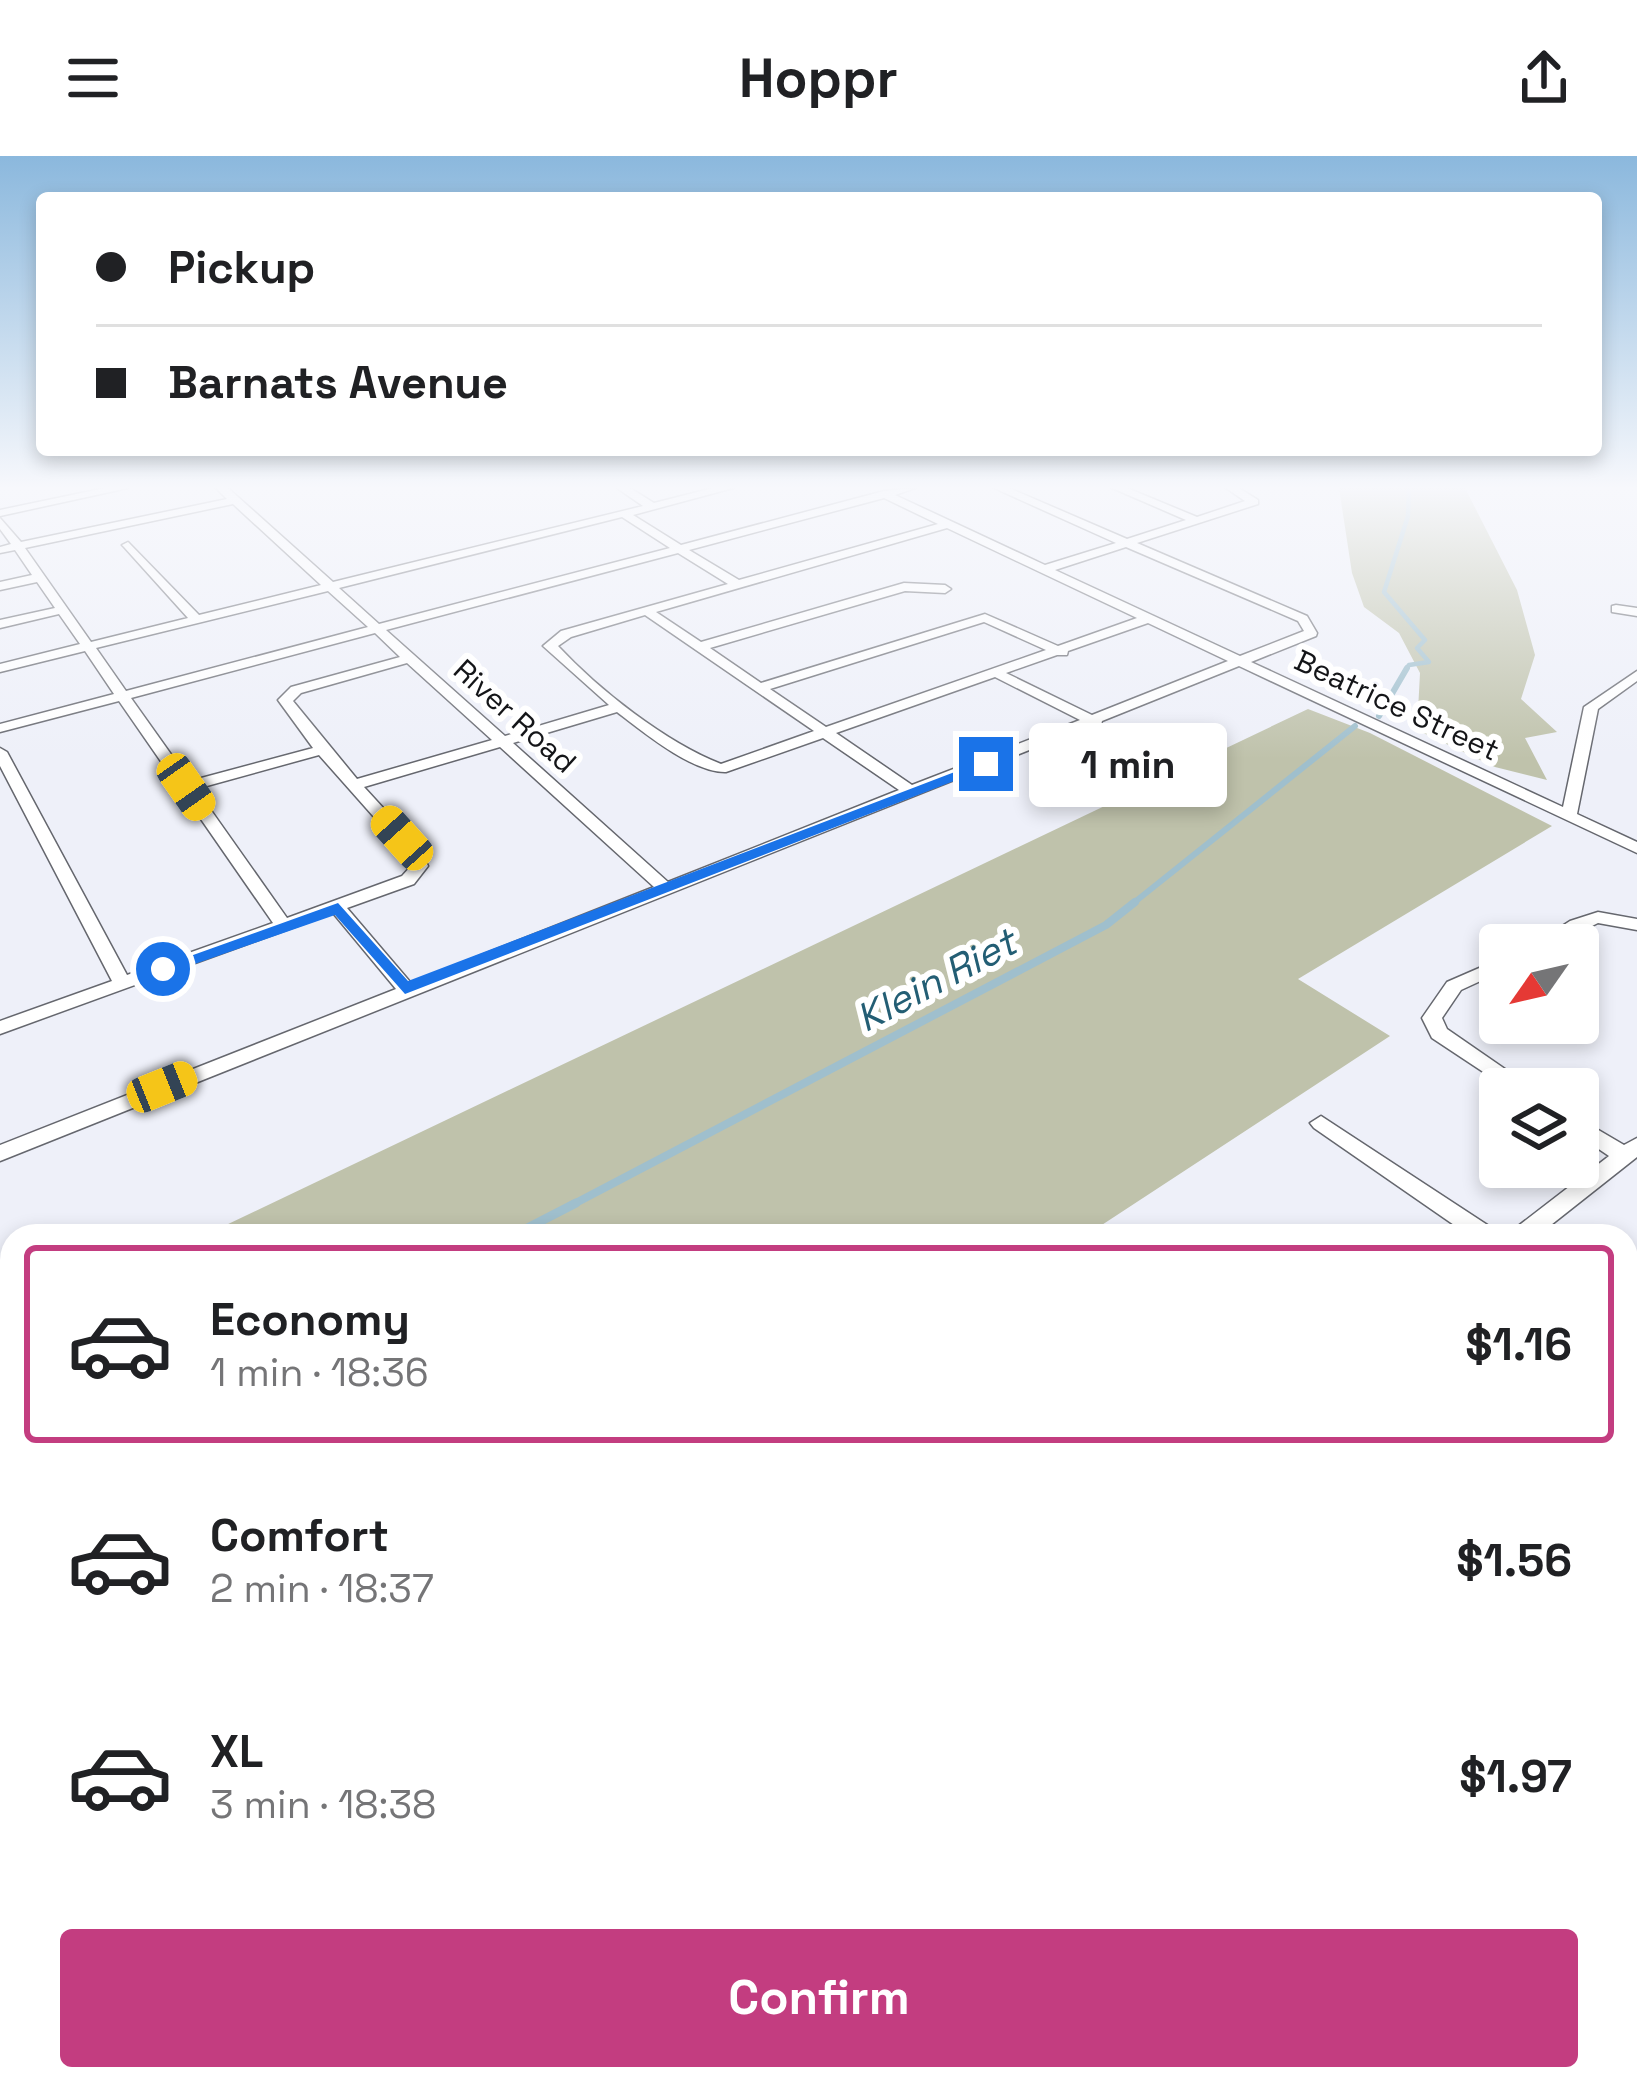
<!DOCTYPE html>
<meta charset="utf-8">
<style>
body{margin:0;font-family:"Space Grotesk",sans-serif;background:#f6f6f6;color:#202124;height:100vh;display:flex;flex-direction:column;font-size:45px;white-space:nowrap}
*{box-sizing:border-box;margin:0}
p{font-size:39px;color:#757577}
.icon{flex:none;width:66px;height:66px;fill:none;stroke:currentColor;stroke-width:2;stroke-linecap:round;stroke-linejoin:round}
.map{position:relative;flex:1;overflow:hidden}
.panel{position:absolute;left:0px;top:1068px;width:1638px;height:867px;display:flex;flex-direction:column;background:#fff;border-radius:36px 36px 0 0;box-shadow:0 6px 18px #0003}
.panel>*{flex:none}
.banner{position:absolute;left:36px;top:36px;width:1566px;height:264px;border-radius:12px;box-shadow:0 6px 18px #0003;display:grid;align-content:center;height:264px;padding:0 60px;background:#fff}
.needle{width:78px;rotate:236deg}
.fabs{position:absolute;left:1479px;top:768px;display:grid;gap:24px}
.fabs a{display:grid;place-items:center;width:120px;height:120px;border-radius:12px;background:#fff;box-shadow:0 6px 18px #0003;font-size:60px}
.end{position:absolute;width:54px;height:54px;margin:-27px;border:15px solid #1a73e8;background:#fff;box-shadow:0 0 0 6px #fff}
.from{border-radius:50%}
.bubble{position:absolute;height:84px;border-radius:12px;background:#fff;box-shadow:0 6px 18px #0003;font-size:39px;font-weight:600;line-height:84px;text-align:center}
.car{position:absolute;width:36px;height:72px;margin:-36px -18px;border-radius:15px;box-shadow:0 0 9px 3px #0007;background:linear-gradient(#f5c518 24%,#345 0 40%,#f5c518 0 76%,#345 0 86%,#f5c518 0)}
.banner b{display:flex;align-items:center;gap:42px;height:114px;font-size:45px}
.banner b+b{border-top:3px solid #e0e0e0}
.banner i{width:30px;height:30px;background:#202124}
ul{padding:21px 0 0;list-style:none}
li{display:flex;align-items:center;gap:36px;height:198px;margin:0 24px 18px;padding:0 36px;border:6px solid transparent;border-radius:12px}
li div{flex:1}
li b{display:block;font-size:45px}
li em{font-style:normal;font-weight:600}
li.selected{border-color:#c33d80}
li>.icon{width:108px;height:108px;stroke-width:1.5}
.action{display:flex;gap:24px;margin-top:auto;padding:24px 60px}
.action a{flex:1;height:138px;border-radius:12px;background:#c33d80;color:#fff;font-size:48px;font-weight:600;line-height:138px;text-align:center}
header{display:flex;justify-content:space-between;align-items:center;height:156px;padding:0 60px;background:#fff;font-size:54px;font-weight:600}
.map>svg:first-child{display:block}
.green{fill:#bfc2ab}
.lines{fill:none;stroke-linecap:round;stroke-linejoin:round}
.stream-far3{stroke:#9fbfcd;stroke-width:4.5}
.stream-far2{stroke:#9fbfcd;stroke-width:6}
.stream-far1{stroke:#9fbfcd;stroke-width:8}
.stream{stroke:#9fbfcd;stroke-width:9}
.minor-casing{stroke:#65676e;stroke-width:3}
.minor{fill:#fff;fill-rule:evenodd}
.route{fill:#1a73e8}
.labels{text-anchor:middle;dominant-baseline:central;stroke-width:12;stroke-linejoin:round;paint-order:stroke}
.far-street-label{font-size:30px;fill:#141518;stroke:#fff}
.water-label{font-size:39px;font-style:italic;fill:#235e74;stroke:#fff}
</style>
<header><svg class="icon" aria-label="menu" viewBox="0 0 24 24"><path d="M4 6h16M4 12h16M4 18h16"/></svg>Hoppr<svg class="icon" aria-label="share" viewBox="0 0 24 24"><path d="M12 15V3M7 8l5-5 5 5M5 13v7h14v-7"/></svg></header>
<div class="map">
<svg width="1637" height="1933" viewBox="0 0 1637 1933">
<rect width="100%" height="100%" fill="#eef0f9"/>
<path class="green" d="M 1339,332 L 1465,332 L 1517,434 L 1535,499 L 1521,543 L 1557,576 L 1525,582 L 1547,624 L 1495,611 L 1417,574 L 1420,517 L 1399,477 L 1364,451 L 1352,417 Z
M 1308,553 L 1370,577 L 1552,670 L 1298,823 L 1390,880 L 1085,1080 L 203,1080 Z
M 12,1155 L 12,1767 L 0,1774 L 0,1160 Z"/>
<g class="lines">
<path class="stream-far3" d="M 1405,515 L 1409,509 L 1429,506 L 1417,492 L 1425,484 L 1384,436 L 1408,360 L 1409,332"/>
<path class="stream-far2" d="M 1379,560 L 1407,512
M 1131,749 L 1355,570"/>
<path class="stream-far1" d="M 570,1050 L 1106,769 L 1135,746"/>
<path class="stream" d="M 512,1080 L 576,1047
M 0,1348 L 12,1341"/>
<defs>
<path id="minor" d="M 105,332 L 128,332 L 0,360 L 0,354 Z
M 216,332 L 228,332 L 333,426 L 643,350 L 617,332 L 630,332 L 654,347 L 713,332 L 733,332 L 633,359 L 681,389 L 884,335 L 915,332 L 895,339 L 1045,409 L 1116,387 L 994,332 L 1009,332 L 1127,383 L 1186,364 L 1112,332 L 1127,332 L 1197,361 L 1245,345 L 1226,332 L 1239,332 L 1258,344 L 1258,348 L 1137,387 L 1307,460 L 1317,477 L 1316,480 L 1251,506 L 1563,651 L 1584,551 L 1637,515 L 1637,525 L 1598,553 L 1577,658 L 1637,686 L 1637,697 L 1239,510 L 1102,565 L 1101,569 L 1092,569 L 0,1005 L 0,989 L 396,833 L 333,757 L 0,878 L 0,865 L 112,825 L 0,610 L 0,592 L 7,596 L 127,819 L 273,767 L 119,545 L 0,576 L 0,568 L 114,538 L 85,495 L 0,516 L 0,508 L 80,488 L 59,458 L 0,472 L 0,464 L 55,452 L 37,426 L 0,434 L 0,426 L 32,419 L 15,394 L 0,397 L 0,391 L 11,388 L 0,373 L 0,362 L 21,386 L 227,343 ZM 884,342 L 938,368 L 739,424 L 689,394 ZM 233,348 L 321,429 L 199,459 L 128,386 L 122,389 L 124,391 L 188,462 L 91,486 L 25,392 ZM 622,361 L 670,392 L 379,468 L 339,432 ZM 947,372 L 1137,462 L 1058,490 L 985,458 L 761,527 L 710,492 L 905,435 L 945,437 L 951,433 L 945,429 L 904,427 L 701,486 L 656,456 ZM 1126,391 L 1298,465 L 1304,475 L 1240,500 L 1055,414 ZM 678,397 L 728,428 L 561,475 L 543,490 L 609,549 L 505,580 L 386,474 ZM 328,435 L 368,471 L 126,535 L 96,492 ZM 645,459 L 814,575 L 721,608 C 665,586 599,534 558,490 L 571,481 ZM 984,466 L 1046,494 L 826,571 L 770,533 ZM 1148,467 L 1228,505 L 1092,559 L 1006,517 L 1057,499 L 1067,499 L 1068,495 ZM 375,477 L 400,501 L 291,531 L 278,544 L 313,592 L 190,625 L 131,542 ZM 407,507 L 492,584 L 357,623 L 293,545 L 301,537 ZM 995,521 L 1080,564 L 912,629 L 836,577 ZM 617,556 C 643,576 693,617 726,616 L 823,582 L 899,634 L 668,726 L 513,587 ZM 500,591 L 654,731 L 411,827 L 347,752 L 414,728 L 428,710 L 419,691 L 364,631 ZM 319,599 L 405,696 L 411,710 L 402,720 L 287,762 L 196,633 Z
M 1616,449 L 1637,452 L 1637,460 L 1612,456 L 1612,450 Z
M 1598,756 L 1637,763 L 1637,774 L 1598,767 L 1554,789 L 1533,789 L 1570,765 Z
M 1500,803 L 1500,816 L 1461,834 L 1442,862 L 1447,873 L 1534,933 L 1509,933 L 1432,882 L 1422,862 L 1447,826 Z
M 1321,960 L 1495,1074 L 1498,1080 L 1470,1080 L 1314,972 L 1310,967 Z
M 1578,962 L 1624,989 L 1637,982 L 1637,1001 L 1537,1080 L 1510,1080 L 1513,1074 L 1609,1000 L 1578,979 Z
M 1637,1394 L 1637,1430 L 1626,1435 L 1626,1400 Z
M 1626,1772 L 1637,1776 L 1637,1817 L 1626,1813 Z
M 705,1923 L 742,1923 L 747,1933 L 709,1933 Z
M 1351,1923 L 1387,1923 L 1392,1933 L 1354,1933 Z"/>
</defs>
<use href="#minor" class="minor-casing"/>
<use href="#minor" class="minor"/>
</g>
<linearGradient id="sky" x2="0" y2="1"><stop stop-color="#8bb8dd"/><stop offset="0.55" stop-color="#f7f8fc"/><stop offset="1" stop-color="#f7f8fc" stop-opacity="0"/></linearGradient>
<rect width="1637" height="603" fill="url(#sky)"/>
<path class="route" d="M 986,604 L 990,611 L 405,838 L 335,759 L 169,817 L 154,813 L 338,747 L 408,825 Z"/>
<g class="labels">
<g class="far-street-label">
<text transform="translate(1397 549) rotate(25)">Beatrice Street</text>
<text transform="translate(515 560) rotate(42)">River Road</text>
</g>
<g class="water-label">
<text transform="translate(936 824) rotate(-28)">Klein Riet</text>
</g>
</g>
</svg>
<div class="fabs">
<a><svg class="needle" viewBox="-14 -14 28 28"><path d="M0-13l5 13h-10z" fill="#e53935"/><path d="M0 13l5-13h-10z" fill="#757577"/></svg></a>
<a><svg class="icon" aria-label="layers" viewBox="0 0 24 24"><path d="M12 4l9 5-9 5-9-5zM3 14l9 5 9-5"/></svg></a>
</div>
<i class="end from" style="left:163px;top:813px"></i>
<i class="end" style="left:986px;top:608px"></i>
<div class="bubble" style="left:1029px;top:567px;width:198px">1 min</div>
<i class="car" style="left:186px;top:631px;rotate:145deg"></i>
<i class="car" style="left:402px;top:682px;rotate:318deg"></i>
<i class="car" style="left:162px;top:931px;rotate:68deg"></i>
<div class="banner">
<b><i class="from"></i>Pickup</b>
<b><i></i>Barnats Avenue</b>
</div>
<section class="panel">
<ul>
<li class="selected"><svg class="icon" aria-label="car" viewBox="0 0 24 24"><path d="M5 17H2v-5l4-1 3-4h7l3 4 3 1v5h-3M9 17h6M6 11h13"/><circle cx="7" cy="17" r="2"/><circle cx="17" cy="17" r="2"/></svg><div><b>Economy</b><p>1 min · 18:36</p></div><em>$1.16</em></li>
<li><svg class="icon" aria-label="car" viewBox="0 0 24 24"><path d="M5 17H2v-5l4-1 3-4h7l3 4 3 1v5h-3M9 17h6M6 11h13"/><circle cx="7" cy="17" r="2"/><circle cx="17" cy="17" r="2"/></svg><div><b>Comfort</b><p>2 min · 18:37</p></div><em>$1.56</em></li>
<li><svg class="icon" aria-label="car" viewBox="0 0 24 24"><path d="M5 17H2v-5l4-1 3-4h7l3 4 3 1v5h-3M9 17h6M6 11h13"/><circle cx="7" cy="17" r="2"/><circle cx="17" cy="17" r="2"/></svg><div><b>XL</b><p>3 min · 18:38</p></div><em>$1.97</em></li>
</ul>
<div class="action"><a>Confirm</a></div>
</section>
</div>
